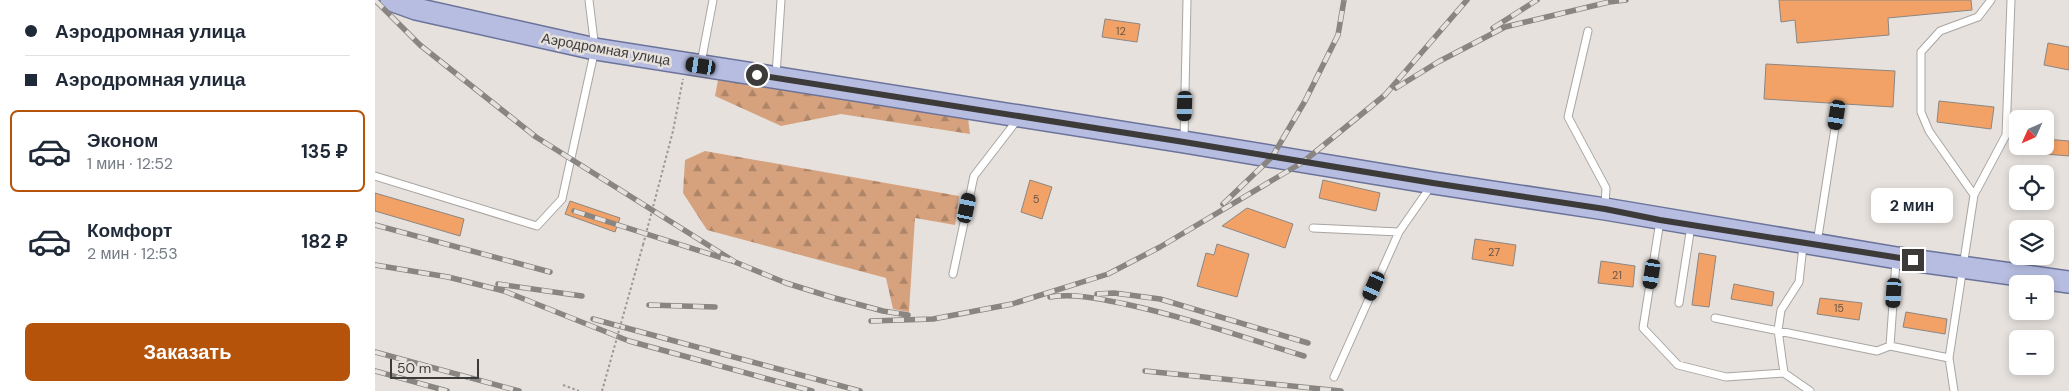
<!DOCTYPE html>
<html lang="ru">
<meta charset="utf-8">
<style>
body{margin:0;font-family:"DM Sans",sans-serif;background:#f6f6f7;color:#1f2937;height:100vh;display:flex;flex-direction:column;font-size:19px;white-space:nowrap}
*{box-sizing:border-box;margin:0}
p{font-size:16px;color:#747a83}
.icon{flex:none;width:28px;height:28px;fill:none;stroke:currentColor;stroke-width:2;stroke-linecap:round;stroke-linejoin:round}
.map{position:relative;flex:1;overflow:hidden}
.details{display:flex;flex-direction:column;background:#fff;width:375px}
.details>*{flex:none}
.guide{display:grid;align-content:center;height:110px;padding:0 25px;background:#fff}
.needle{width:32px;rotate:225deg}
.tools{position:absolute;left:1634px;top:110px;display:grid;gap:10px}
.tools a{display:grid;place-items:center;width:45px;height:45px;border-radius:8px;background:#fff;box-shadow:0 2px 8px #0003;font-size:25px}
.scale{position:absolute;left:15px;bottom:12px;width:89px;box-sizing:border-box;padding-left:5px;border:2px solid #3d3b3a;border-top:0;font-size:14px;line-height:18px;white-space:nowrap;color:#3d3b3a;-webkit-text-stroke:4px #e6e1dd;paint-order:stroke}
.end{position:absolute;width:22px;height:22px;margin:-11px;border:6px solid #3d3b3a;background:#fff;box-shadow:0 0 0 2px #fff}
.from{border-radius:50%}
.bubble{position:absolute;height:35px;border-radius:8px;background:#fff;box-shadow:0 2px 8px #0003;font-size:16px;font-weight:700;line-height:35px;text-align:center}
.car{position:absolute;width:15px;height:30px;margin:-15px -8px;border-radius:6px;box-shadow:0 0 4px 1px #0007;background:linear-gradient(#222 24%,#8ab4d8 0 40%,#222 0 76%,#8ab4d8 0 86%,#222 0)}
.guide b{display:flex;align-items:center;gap:18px;height:48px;font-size:19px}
.guide b+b{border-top:1px solid #e0e1e3}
.guide i{width:12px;height:12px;background:#1f2937}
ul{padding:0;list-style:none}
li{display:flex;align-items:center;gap:15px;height:82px;margin:0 10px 8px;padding:0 15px;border:2px solid transparent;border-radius:8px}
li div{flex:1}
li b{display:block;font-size:19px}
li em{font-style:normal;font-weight:700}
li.selected{border-color:#b45309}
li>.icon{width:45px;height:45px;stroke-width:1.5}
.action{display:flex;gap:10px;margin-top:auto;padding:10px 25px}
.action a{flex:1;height:58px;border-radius:8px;background:#b45309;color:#fff;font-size:20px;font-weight:700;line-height:58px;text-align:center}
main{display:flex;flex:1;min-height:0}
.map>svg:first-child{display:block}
.forest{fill:url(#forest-firs)}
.building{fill:#f2a266;stroke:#8b8683}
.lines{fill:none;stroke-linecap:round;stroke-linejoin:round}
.lane-casing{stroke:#a9a5a1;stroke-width:9}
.primary-casing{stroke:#6c739a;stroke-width:24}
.path{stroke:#9b9794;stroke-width:2;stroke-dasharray:2.5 2.5;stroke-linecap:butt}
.lane{stroke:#fff;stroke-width:7}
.primary{stroke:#b6bde1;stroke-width:21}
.rail-casing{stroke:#888582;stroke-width:5.5}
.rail{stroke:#e6e1dd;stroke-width:4;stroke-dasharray:11;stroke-linecap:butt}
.path-bridge{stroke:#9b9794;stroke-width:2;stroke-dasharray:2.5 2.5;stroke-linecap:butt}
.route{stroke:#3d3b3a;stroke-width:6}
.labels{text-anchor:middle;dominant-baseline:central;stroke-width:5;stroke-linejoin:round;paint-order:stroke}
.number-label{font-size:11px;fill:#6a5545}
.street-label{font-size:14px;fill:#3d3b3a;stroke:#e6e1dd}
</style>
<main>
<section class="details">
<div class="guide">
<b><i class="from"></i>Аэродромная улица</b>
<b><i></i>Аэродромная улица</b>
</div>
<ul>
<li class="selected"><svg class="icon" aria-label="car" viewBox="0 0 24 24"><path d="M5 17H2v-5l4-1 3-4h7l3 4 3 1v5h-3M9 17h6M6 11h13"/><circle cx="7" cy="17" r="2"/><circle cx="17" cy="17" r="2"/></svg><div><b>Эконом</b><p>1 мин · 12:52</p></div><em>135 ₽</em></li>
<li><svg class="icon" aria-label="car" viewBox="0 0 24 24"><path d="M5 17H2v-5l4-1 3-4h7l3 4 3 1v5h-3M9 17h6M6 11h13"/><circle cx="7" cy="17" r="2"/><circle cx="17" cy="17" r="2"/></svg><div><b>Комфорт</b><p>2 мин · 12:53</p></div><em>182 ₽</em></li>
</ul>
<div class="action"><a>Заказать</a></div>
</section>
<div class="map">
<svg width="1694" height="391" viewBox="0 0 1694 391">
<defs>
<pattern id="forest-firs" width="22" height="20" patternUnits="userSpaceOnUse" patternTransform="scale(1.25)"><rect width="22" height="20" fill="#d6a27e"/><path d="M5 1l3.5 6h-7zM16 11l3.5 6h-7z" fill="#af8568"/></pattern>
</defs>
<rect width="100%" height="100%" fill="#e6e1dd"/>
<path class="forest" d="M 343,80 L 593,118 L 595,134 L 466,114 L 406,126 L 340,96 Z
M 330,151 L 584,196 L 580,225 L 540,218 L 534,312 L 518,309 L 511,278 L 332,230 L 308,193 L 310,160 Z"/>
<path class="building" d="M 1404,0 L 1596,0 L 1597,10 L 1513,18 L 1514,35 L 1422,43 L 1420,20 L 1406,22 Z
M 730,19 L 765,24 L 762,42 L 727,37 Z
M 1673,43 L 1694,47 L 1694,70 L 1669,65 Z
M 1391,64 L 1520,71 L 1518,107 L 1389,99 Z
M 1564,101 L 1619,107 L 1616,129 L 1562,122 Z
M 1670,139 L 1694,141 L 1694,156 L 1670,154 Z
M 655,180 L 677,187 L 667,219 L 646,212 Z
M 948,180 L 1005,193 L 1001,211 L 944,198 Z
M 0,193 L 89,219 L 85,236 L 0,211 Z
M 195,201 L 245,218 L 240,232 L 190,214 Z
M 872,208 L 918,224 L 910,248 L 847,226 Z
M 1100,239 L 1141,245 L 1138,266 L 1097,259 Z
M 842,244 L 874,254 L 862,297 L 822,286 L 831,253 L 839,255 Z
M 1324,253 L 1341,256 L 1334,307 L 1317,305 Z
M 1226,261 L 1260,266 L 1258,287 L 1223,283 Z
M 1359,284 L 1399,292 L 1397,306 L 1356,299 Z
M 1445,298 L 1487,303 L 1484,320 L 1442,314 Z
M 1531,312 L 1572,319 L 1570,334 L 1528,327 Z"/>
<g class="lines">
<defs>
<path id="lane" d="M 1213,31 L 1193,117 L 1231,188 L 1230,206
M 326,63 L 338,0
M 401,75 L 406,0
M 809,139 L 812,0
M 0,176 L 162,226 L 187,199 L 220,49 L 214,0
M 1599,195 L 1554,131 L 1546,112 L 1546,52 L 1565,31 L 1603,17 L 1616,0
M 1285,221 L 1268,328 L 1303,365 L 1351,377 L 1409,373
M 938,228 L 1024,232 L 1056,186
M 1442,243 L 1462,115
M 1428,246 L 1424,282 L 1406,310 L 1403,330 L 1409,373 L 1435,391
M 578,274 L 599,176 L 643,119
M 1304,303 L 1316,226
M 1340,318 L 1502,351 L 1515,346 L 1521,261
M 1515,346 L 1574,358
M 959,377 L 1024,232
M 1579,391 L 1574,358 L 1599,195 L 1631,135 L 1636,0"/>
<path id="primary" d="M 16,0 L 41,9 L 220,49 L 809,142 L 1058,183 L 1230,209 L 1522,258 L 1694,282"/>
</defs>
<use href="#lane" class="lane-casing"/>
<use href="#primary" class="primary-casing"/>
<path class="path" d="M 268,245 L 298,131 L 308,79
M 188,385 L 204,391"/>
<use href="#lane" class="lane"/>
<use href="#primary" class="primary"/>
<defs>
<path id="rail" d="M 0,0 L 45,45 L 161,137 L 360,262
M 1118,28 L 1162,0
M 1021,88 L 1063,62 L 1130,27 L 1234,2 L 1251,0
M 848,204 L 897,157 L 930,101 L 963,35 L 969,0
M 199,211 L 360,262 L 411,283 L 456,297 L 508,311 L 533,315
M 0,225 L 175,272
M 0,265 L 73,277 L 129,291 L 254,341 L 437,391
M 123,284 L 207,296
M 722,294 L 739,293 L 785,299 L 933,343
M 675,297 C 699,293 726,299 750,304 C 811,317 870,338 929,356
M 274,305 L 340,307
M 218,319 L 485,391
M 496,321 L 558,319 L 637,304 L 733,274 L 785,247 L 928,162 L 1010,95 L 1092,0
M 0,352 L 144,391
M 0,371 L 72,391
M 770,371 L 966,391"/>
</defs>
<use href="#rail" class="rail-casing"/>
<use href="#rail" class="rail"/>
<path class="path-bridge" d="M 227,391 L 268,245"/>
</g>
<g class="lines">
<path class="route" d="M 382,75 L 809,142 L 1058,183 L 1230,209 L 1285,220 L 1538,260"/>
</g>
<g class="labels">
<g class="number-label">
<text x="746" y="31">12</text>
<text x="661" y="199">5</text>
<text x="1119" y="252">27</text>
<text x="1242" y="275">21</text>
<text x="1464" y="308">15</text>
</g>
<g class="street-label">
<text transform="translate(231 49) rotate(10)">Аэродромная улица</text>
</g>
</g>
</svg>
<div class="tools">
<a><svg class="needle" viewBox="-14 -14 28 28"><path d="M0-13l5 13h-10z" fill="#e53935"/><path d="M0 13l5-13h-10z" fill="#747a83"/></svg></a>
<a><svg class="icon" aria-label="locate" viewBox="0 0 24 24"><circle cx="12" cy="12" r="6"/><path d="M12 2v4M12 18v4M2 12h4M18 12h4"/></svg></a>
<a><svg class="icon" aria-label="layers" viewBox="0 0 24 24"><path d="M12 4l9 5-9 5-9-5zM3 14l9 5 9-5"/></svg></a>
<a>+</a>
<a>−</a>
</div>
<div class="scale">50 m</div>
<i class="end from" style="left:382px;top:75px"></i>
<i class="end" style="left:1538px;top:260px"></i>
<div class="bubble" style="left:1496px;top:188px;width:82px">2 мин</div>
<i class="car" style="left:326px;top:66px;rotate:279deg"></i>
<i class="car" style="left:810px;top:106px;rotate:182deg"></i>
<i class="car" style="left:1462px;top:115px;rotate:189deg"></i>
<i class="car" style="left:592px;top:208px;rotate:12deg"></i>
<i class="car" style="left:1277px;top:274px;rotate:189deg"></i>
<i class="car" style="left:999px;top:286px;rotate:204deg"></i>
<i class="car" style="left:1519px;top:293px;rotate:184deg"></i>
</div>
</main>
